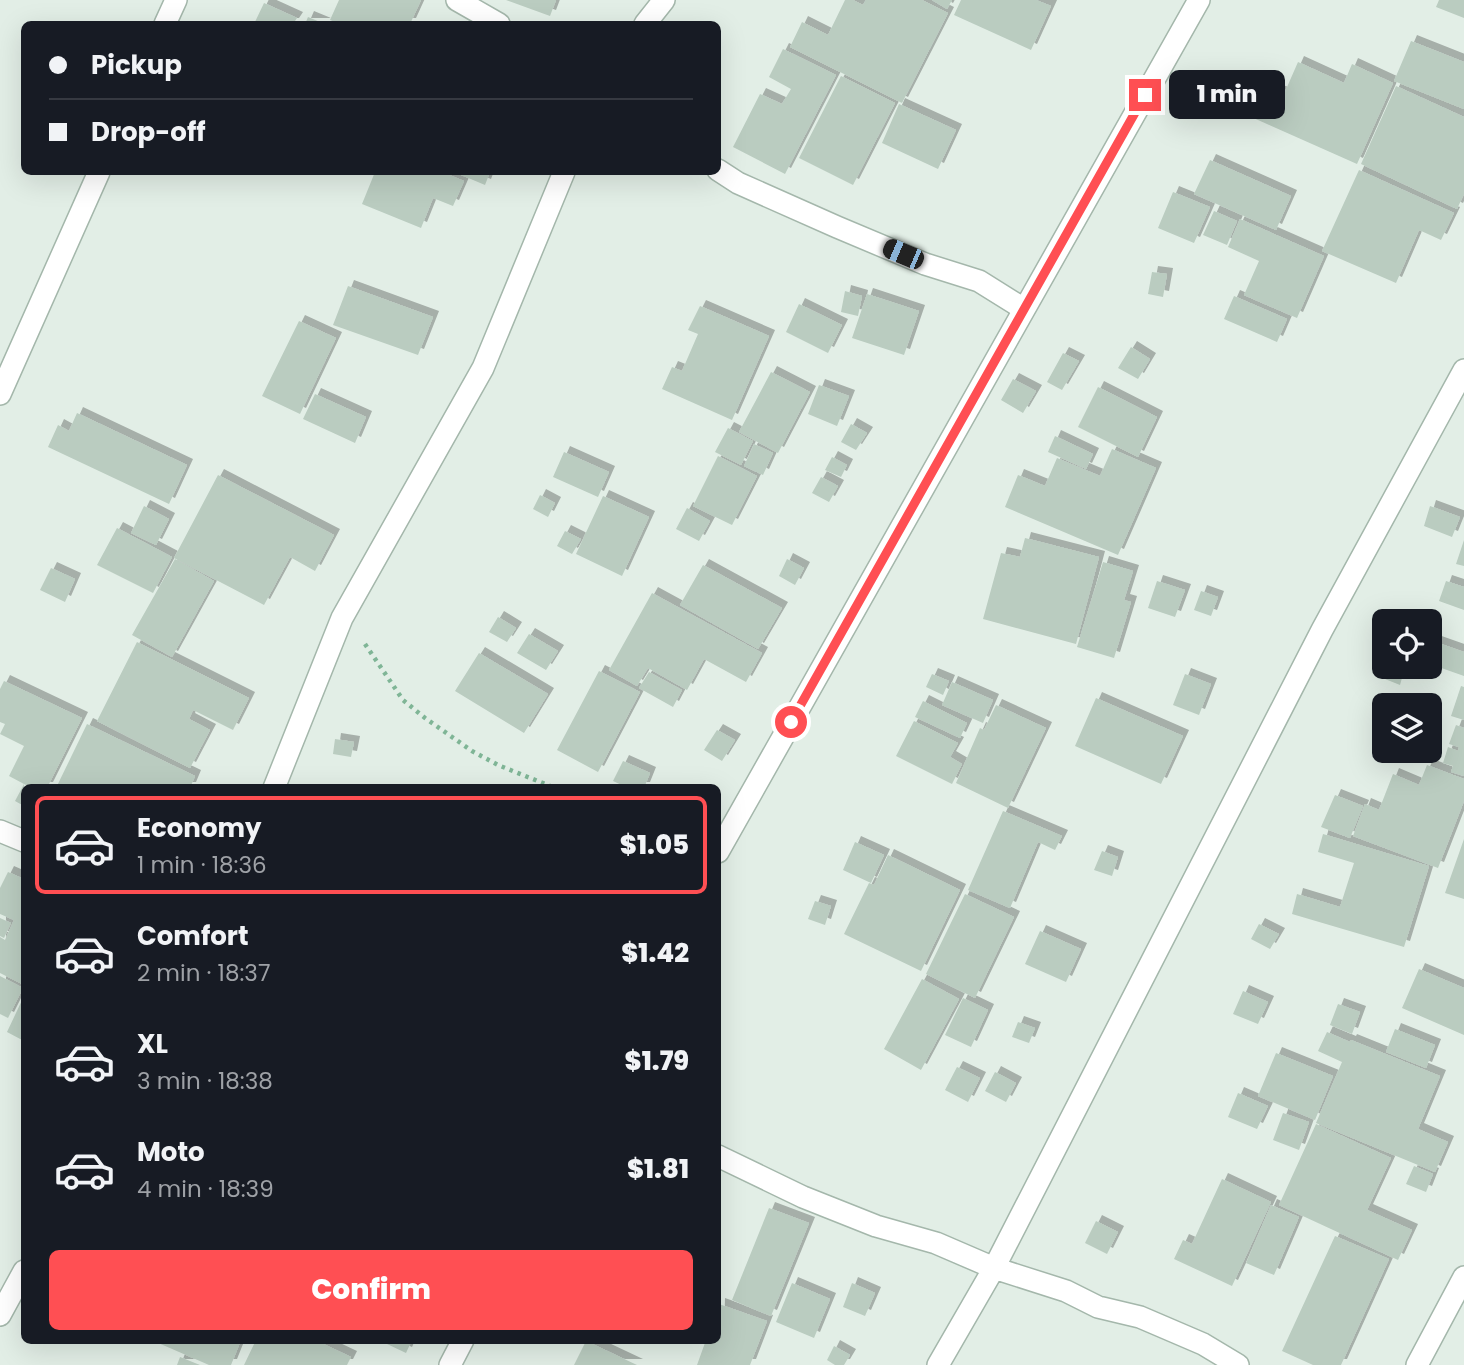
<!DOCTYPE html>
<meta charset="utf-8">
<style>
body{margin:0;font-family:Poppins,sans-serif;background:#242831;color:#f1f3f6;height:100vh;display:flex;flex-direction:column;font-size:26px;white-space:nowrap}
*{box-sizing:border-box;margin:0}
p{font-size:23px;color:#9ea1a6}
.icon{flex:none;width:38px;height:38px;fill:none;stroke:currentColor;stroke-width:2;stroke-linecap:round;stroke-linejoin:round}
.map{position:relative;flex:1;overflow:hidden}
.panel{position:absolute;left:21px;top:784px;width:700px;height:560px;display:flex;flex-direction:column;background:#171b24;border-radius:10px;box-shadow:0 7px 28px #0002}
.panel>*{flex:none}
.banner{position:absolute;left:21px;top:21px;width:700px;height:154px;border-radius:10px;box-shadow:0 7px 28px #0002;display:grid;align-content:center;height:154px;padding:0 28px;background:#171b24}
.fabs{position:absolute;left:1372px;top:609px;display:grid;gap:14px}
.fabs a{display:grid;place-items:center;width:70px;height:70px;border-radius:10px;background:#171b24;box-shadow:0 7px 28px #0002;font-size:35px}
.end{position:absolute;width:32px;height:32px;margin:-16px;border:9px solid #ff4f53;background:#fff;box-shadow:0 0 0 4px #fff}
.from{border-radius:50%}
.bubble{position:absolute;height:49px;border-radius:10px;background:#171b24;box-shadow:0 7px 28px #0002;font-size:23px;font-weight:800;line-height:49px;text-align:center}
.car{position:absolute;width:21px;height:42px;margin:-21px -10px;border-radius:9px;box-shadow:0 0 5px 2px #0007;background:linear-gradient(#222 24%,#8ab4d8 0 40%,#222 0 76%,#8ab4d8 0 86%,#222 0)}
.banner b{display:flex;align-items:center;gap:24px;height:66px;font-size:26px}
.banner b+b{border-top:2px solid #363941}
.banner i{width:18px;height:18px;background:#f1f3f6}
ul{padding:12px 0 0;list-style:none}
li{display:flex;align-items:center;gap:21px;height:98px;margin:0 14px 10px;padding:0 14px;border:4px solid transparent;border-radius:10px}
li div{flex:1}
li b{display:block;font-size:26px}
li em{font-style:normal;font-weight:800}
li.current{border-color:#ff4f53}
li>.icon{width:63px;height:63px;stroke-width:1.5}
.action{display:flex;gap:14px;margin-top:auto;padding:14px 28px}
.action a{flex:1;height:80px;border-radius:10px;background:#ff4f53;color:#fff;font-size:28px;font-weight:800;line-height:80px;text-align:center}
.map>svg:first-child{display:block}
.building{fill:#baccc0;filter:url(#shadow)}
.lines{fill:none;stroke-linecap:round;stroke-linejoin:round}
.minor-casing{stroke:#a4b7ab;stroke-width:24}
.path{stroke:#7fb596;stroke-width:4.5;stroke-dasharray:3.5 5;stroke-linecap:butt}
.minor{stroke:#fff;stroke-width:21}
.route{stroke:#ff4f53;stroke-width:9}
</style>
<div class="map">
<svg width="1464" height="1365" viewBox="0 0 1464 1365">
<defs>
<filter id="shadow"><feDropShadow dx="6" dy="-6" stdDeviation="0" flood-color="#0004"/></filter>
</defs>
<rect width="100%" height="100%" fill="#e2eee6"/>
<path class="building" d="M 339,0 L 421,0 L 410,24 L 340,24 L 330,20 Z
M 506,0 L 556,0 L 550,16 Z
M 845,0 L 853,0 L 863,5 L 866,0 L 922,0 L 948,13 L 902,103 L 790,47 L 802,22 L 828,35 Z
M 932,0 L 952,0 L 947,9 Z
M 961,0 L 1036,0 L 1051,6 L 1031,50 L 954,15 Z
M 1439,0 L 1464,0 L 1464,18 L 1436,7 Z
M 264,3 L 297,18 L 293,24 L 254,24 Z
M 308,17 L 325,24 L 305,24 Z
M 1411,41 L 1464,62 L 1464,109 L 1394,81 Z
M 783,49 L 836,75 L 785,174 L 733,147 L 760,94 L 782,104 L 791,89 L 769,77 Z
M 1298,62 L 1344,83 L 1352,64 L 1393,83 L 1357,164 L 1240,112 L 1254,80 L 1284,94 Z
M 841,76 L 895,103 L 853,185 L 799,158 Z
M 1396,86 L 1464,117 L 1464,194 L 1457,209 L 1361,164 Z
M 899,104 L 956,130 L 938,169 L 882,143 Z
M 1210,160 L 1291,196 L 1276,230 L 1194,194 Z
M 1359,170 L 1454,213 L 1441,240 L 1419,230 L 1396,283 L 1322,251 Z
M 375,172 L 442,172 L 464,181 L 453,206 L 433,198 L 421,228 L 362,204 Z
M 454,172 L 490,172 L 485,185 Z
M 1173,192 L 1210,207 L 1194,243 L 1158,228 Z
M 1214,211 L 1237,221 L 1227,245 L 1203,235 Z
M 1240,219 L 1324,256 L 1297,318 L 1244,295 L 1259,261 L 1228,247 Z
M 1152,272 L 1167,274 L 1163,297 L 1148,294 Z
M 348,286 L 433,317 L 418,355 L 333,325 Z
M 845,291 L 862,296 L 858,316 L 841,312 Z
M 867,294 L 919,311 L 904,355 L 852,338 Z
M 1234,296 L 1287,319 L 1277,342 L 1224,319 Z
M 799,304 L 842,325 L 828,353 L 786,332 Z
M 700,306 L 769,336 L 732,420 L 662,389 L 672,367 L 682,371 L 698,334 L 688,330 Z
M 299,321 L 336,338 L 300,414 L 262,396 Z
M 1131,347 L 1150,359 L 1138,379 L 1118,368 Z
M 1063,353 L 1079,361 L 1062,390 L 1047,382 Z
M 771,372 L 810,392 L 778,453 L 739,432 Z
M 1013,379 L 1036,391 L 1023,413 L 1001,400 Z
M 819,385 L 849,396 L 837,426 L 808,414 Z
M 1098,387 L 1157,417 L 1138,457 L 1078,427 Z
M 315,394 L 366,417 L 355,443 L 303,419 Z
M 77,413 L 187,465 L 169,504 L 48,447 L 58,425 L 69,431 Z
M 851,424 L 867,433 L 856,450 L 841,442 Z
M 728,428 L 753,441 L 741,465 L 715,452 Z
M 1055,436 L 1093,454 L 1086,469 L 1048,452 Z
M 754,444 L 773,453 L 763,475 L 744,466 Z
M 1112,449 L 1156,468 L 1118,555 L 1005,507 L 1018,475 L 1045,486 L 1057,458 L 1100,476 Z
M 564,452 L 609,472 L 598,497 L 553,477 Z
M 718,456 L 757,476 L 732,525 L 693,506 Z
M 832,457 L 847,465 L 841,477 L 825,470 Z
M 218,475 L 334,535 L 315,571 L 290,557 L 264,605 L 174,558 Z
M 821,477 L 838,486 L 829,502 L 812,493 Z
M 540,495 L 555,503 L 548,517 L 533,509 Z
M 603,496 L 649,517 L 622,576 L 576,554 Z
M 144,506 L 169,519 L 156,545 L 131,533 Z
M 1430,506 L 1460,517 L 1452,537 L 1424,526 Z
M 687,508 L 710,521 L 699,541 L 676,529 Z
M 117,528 L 172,557 L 153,593 L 97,565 Z
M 565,531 L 581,539 L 572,554 L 557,546 Z
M 1025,538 L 1099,557 L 1076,644 L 983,619 L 1001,553 L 1020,557 Z
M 1464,540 L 1464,566 L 1456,564 Z
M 175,559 L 214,581 L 172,657 L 132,635 Z
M 787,559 L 804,568 L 795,585 L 779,576 Z
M 1103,562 L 1133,571 L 1124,600 L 1131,602 L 1114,658 L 1077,647 Z
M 703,565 L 782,608 L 758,649 L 680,605 Z
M 51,568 L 75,579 L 65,602 L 40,590 Z
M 1157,581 L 1185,590 L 1175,617 L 1148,608 Z
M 1446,581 L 1464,587 L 1464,610 L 1439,601 Z
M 1201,591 L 1218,597 L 1211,616 L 1194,610 Z
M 652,593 L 762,653 L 746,682 L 704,659 L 687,690 L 648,668 L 637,686 L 609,670 Z
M 498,617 L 516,628 L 507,642 L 489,632 Z
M 529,634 L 558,651 L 546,670 L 517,653 Z
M 1430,640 L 1464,652 L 1464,676 L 1430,664 Z
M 137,642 L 249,698 L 233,730 L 193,710 L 189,719 L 210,730 L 190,768 L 97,721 Z
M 479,653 L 548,694 L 524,733 L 455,691 Z
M 1383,667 L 1405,667 L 1400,685 L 1380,677 Z
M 599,671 L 640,692 L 598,772 L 557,750 Z
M 649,672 L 682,690 L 673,707 L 639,688 Z
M 932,674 L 949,681 L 943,695 L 926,687 Z
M 1185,674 L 1211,684 L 1199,715 L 1173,705 Z
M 4,681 L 82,718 L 47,788 L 32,788 L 24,784 L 24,806 L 15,801 L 24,784 L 9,776 L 24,746 L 0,734 L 5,724 L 0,722 L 0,689 Z
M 952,682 L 993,700 L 983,723 L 942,705 Z
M 1461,686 L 1464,687 L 1464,720 L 1451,716 Z
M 1096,698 L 1183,736 L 1161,784 L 1075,746 Z
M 923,701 L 967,723 L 960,738 L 915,717 Z
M 996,705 L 1046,728 L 1008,808 L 956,783 L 980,728 L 984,730 Z
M 914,721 L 958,743 L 950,757 L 962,764 L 952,784 L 896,756 Z
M 87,724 L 195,776 L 190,788 L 56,788 Z
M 1456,725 L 1464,728 L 1464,776 L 1451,772 L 1453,766 L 1443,763 L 1448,747 L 1458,751 L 1459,747 L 1449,744 Z
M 717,730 L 735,740 L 722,761 L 704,750 Z
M 335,739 L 354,742 L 351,757 L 333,754 Z
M 623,761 L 650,773 L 644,788 L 628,788 L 613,781 Z
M 1427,765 L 1464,779 L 1464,801 L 1438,868 L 1353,836 L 1365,804 L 1379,810 L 1393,774 L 1419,785 Z
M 1335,795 L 1363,806 L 1350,838 L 1321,827 Z
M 1003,811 L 1062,836 L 1055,850 L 1038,842 L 1010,908 L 968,890 Z
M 1323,834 L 1429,866 L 1404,947 L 1292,914 L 1297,894 L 1340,907 L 1354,863 L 1318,852 Z
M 1464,839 L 1464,899 L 1445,893 Z
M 855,842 L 884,855 L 871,883 L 843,870 Z
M 1102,851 L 1118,857 L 1112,876 L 1094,870 Z
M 888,855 L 960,890 L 921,971 L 844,934 L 869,883 L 874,885 Z
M 8,872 L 24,879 L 24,985 L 0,973 L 0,937 L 5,940 L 14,920 L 0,914 L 0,888 Z
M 965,894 L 1014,917 L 975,998 L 926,974 Z
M 815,901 L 831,906 L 825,925 L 808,919 Z
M 0,918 L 11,923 L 4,938 L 0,936 Z
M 1259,924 L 1279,934 L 1270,949 L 1251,939 Z
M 1040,931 L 1081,949 L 1066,982 L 1025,964 Z
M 1419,969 L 1464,988 L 1464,1035 L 1402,1008 Z
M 0,976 L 23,988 L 8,1018 L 0,1014 Z
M 922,979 L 959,999 L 921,1070 L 884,1049 Z
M 1243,991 L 1268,1002 L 1258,1024 L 1233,1014 Z
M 24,996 L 24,1041 L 7,1032 Z
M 963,998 L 988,1010 L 971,1047 L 945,1035 Z
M 1338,1004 L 1360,1012 L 1352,1034 L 1330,1025 Z
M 1018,1022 L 1035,1028 L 1029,1043 L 1012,1037 Z
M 1395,1029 L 1435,1045 L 1426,1068 L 1386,1052 Z
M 1327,1032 L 1350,1042 L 1351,1040 L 1440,1076 L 1418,1129 L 1448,1142 L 1435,1172 L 1316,1123 L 1342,1062 L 1318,1051 Z
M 1276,1053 L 1333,1076 L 1315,1120 L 1258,1096 Z
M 957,1067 L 980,1078 L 968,1102 L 945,1090 Z
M 995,1072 L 1016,1083 L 1006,1102 L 985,1091 Z
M 1238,1093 L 1268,1106 L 1257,1129 L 1228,1117 Z
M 1283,1113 L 1309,1122 L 1299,1150 L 1273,1140 Z
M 1316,1124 L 1391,1158 L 1367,1210 L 1412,1230 L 1398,1260 L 1279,1205 Z
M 1414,1166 L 1433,1174 L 1426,1192 L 1406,1184 Z
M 1222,1179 L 1271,1202 L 1232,1286 L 1174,1259 L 1183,1240 L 1192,1244 Z
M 1271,1205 L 1299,1217 L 1274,1275 L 1246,1263 Z
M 769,1208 L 809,1223 L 771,1316 L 732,1300 Z
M 1096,1221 L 1118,1232 L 1107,1254 L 1085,1243 Z
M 1335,1236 L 1389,1259 L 1341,1365 L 1313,1365 L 1282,1351 Z
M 792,1283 L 830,1299 L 814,1338 L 776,1322 Z
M 852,1283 L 875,1293 L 865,1316 L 843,1307 Z
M 719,1304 L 767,1321 L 750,1365 L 697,1365 L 706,1340 L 718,1340 Z
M 157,1340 L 241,1340 L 231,1365 L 209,1365 L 156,1342 Z
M 256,1340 L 315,1340 L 351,1357 L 347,1365 L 244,1365 Z
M 388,1340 L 412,1340 L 406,1353 L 387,1344 Z
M 586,1341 L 637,1365 L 574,1365 Z
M 834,1346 L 850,1355 L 844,1365 L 835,1365 L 827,1360 Z
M 180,1357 L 200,1365 L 177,1365 Z"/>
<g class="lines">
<defs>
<path id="minor" d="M 457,0 L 499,24
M 165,24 L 176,0
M 645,24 L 664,0
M 718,170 L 738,183 L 837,227 L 925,264 L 979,281 L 1024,309
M 0,394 L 99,172
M 274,788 L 342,618 L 483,368 L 564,172
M 0,831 L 24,841
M 718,852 L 1199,0
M 718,1156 L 803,1197 L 876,1226 L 936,1243 L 994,1268 L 1066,1291 L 1098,1307 L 1140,1317 L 1203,1344 L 1238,1365
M 0,1315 L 24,1271
M 450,1365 L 463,1340
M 938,1365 L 994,1268 L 1322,630 L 1464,370
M 1417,1365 L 1464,1277"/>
</defs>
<use href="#minor" class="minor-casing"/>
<path class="path" d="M 365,644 L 403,700 L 425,718 L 472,751 L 498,765 L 555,788"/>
<use href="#minor" class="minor"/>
</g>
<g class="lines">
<path class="route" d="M 791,722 L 1145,95"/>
</g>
</svg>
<div class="fabs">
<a><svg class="icon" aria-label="locate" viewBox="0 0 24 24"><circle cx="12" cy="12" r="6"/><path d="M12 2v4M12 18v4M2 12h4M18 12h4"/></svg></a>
<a><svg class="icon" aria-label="layers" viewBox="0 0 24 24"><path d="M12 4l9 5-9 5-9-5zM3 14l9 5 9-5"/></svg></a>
</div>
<i class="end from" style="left:791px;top:722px"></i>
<i class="end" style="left:1145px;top:95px"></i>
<div class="bubble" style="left:1169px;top:70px;width:116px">1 min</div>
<i class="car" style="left:903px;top:254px;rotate:293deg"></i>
<div class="banner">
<b><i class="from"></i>Pickup</b>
<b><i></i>Drop-off</b>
</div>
<section class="panel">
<ul>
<li class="current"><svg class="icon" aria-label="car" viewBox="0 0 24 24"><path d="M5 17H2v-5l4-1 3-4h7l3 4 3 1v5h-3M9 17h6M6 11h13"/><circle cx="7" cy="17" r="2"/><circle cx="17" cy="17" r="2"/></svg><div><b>Economy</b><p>1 min · 18:36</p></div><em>$1.05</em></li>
<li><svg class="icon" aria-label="car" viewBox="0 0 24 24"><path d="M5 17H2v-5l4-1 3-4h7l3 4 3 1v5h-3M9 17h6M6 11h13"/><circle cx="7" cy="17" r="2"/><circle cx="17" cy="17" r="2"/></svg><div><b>Comfort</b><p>2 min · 18:37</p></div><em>$1.42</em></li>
<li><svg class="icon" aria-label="car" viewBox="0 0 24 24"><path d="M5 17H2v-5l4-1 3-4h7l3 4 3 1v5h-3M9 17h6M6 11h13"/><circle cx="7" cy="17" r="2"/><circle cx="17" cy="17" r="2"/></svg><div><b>XL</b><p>3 min · 18:38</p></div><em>$1.79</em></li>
<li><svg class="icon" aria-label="car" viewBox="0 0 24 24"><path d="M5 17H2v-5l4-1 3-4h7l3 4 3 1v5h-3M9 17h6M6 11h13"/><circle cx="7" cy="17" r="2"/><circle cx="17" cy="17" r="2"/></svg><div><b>Moto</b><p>4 min · 18:39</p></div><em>$1.81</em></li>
</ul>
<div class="action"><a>Confirm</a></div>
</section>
</div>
